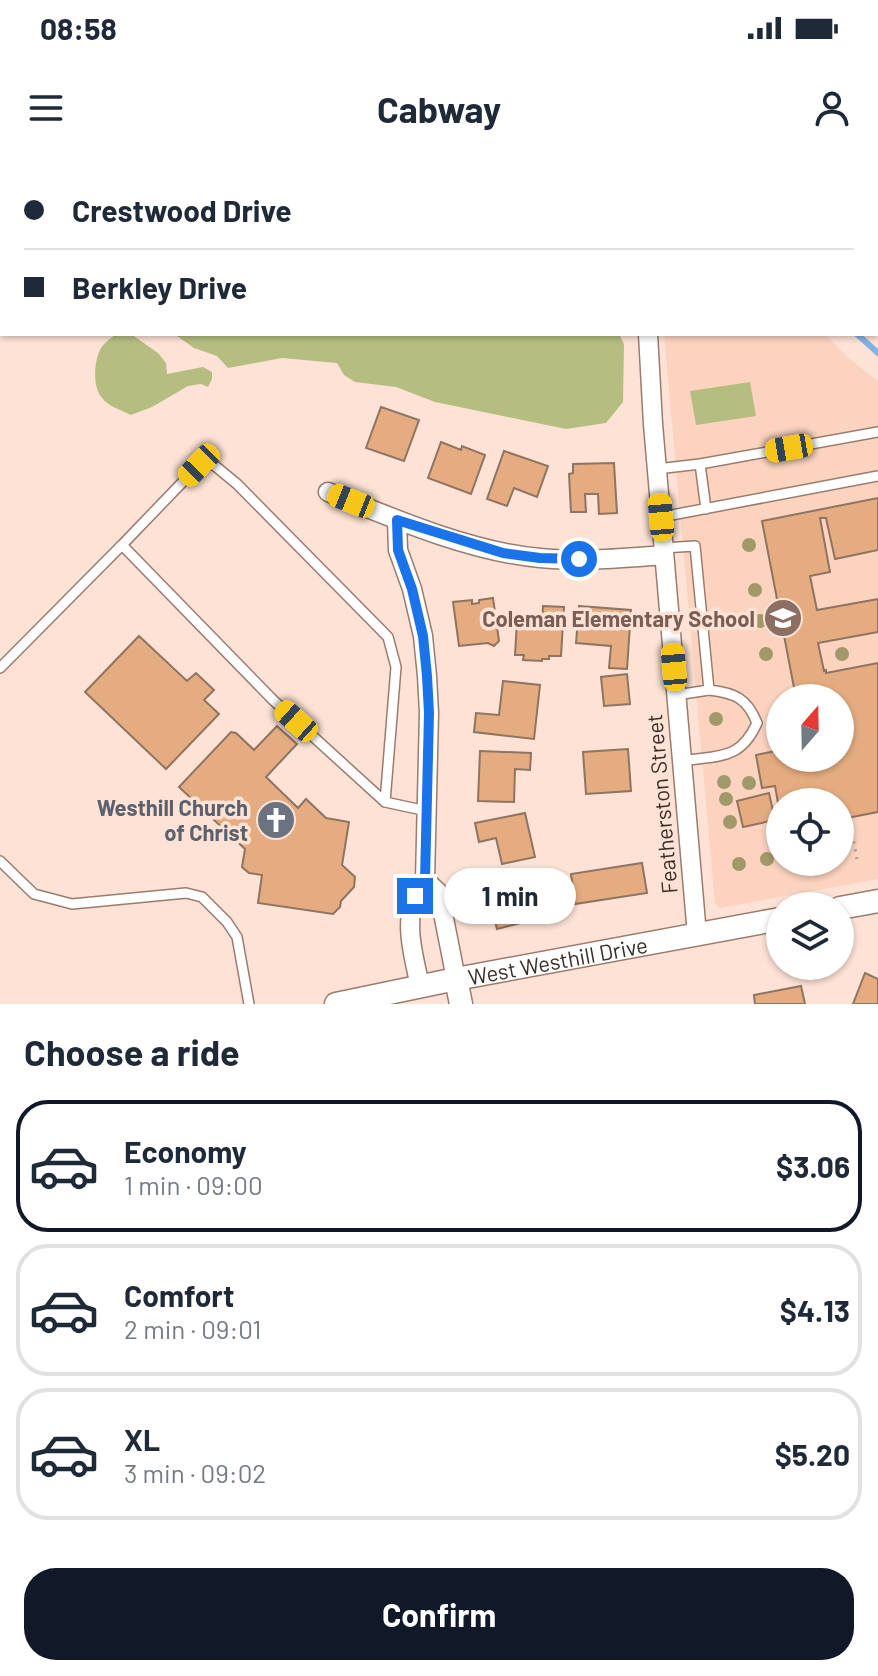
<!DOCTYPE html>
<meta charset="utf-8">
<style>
body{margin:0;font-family:Barlow,sans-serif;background:#f6f6f7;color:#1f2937;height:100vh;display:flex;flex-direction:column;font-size:30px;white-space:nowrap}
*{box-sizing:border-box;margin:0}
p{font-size:26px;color:#747a83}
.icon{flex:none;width:44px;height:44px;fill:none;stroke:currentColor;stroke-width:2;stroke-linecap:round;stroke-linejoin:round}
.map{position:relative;height:844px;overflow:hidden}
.drawer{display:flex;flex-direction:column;background:#fff;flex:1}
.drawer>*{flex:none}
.top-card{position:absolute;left:0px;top:0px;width:878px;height:176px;box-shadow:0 2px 6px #0004;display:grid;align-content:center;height:176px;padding:0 24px;background:#fff}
.needle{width:52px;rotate:20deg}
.tools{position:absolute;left:766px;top:524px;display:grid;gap:16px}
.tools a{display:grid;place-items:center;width:88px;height:88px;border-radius:50%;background:#fff;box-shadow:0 2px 6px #0004;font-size:40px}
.end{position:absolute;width:36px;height:36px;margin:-18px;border:10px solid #1a73e8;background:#fff;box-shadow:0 0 0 4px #fff}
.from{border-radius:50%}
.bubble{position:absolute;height:56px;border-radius:28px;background:#fff;box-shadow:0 2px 6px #0004;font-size:26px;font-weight:700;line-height:56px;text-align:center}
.car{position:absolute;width:24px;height:48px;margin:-24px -12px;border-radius:10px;box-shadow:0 0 6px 2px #0007;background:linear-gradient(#f5c518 24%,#345 0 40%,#f5c518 0 76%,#345 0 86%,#f5c518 0)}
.top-card b{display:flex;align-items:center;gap:28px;height:76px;font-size:30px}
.top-card b+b{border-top:2px solid #e0e1e3}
.top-card i{width:20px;height:20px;background:#1f2937}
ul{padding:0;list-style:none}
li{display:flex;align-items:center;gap:24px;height:132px;margin:0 16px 12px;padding:0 8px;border:4px solid #e0e1e3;border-radius:32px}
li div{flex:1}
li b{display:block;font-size:30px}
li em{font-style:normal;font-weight:700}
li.on{border-color:#111827}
li>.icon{width:72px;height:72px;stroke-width:1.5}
h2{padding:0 24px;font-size:36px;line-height:96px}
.cta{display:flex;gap:16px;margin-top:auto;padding:16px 24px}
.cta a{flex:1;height:92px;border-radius:32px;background:#111827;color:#fff;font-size:32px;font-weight:700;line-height:92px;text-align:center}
.status{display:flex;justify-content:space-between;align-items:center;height:56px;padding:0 40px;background:#fff;direction:ltr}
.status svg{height:22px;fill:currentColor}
header{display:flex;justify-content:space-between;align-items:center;height:104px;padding:0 24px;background:#fff;font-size:36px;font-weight:700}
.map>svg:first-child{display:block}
.built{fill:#fbd3bf;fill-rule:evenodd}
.green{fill:#b5be80}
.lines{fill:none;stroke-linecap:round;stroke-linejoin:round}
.stream{stroke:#84b1e3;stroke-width:6}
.building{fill:#e5ac81;stroke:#8e7461;stroke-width:2}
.service-casing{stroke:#9a7c6e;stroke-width:12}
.minor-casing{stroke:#9a7c6e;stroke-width:21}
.tertiary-casing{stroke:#9a7c6e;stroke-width:25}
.path{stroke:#ad988e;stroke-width:3;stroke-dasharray:2 6;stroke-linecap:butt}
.service{stroke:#fff;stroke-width:9}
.minor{stroke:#fff;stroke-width:18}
.tertiary{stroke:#fff;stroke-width:22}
.tree{fill:#a1996a}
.route{stroke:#1a73e8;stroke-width:10}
.labels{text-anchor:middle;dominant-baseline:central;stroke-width:7;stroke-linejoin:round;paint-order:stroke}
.education-label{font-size:22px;font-weight:bold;fill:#785e54;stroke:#fde2d5;text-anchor:end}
.street-label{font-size:22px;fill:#3a2e28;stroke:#fde2d5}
.worship-label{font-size:22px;font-weight:bold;fill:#5b616d;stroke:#fde2d5;text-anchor:end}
</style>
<div class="status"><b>08:58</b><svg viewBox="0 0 49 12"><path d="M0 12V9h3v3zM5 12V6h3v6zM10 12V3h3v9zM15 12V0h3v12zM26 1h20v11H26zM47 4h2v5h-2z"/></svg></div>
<header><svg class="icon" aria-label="menu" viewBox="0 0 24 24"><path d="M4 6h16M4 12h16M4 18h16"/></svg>Cabway<svg class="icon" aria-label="person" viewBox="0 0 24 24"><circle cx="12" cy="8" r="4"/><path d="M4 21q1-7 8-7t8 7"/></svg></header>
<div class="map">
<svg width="878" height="844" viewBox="0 0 878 844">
<rect width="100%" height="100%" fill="#fde2d5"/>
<path class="built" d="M 664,174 L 825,174 L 847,197 L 878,221 L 878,719 L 719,748 L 715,743 ZM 780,538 L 840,538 L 840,598 L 780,598 ZM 780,642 L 840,642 L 840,702 L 780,702 Z"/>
<path class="green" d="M 116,174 L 131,174 L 158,193 L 166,203 L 167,214 L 203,207 L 212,212 L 212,219 L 208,227 L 201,224 L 188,226 L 152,247 L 131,255 C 121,250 109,247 102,238 C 92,227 94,200 101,188 C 104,183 111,178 116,174 Z
M 174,174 L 619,174 L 624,184 L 623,242 L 606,263 L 566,269 L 435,242 L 396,227 L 355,222 L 344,215 L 337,203 L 282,198 L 228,208 L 217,196 L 194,188 Z
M 750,222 L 756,256 L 696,265 L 690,231 Z"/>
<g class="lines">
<path class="stream" d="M 633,0 L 636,2
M 857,174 L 878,193"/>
</g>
<path class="building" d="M 381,247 L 419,260 L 404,301 L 366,288 Z
M 441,282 L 461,290 L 462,286 L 485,295 L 471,334 L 428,318 Z
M 504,291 L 548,306 L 537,337 L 514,328 L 507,346 L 487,339 Z
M 614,303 L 617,353 L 599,354 L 598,334 L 585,334 L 586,352 L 571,352 L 569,314 L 573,313 L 573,304 Z
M 878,338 L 878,390 L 835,399 L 826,358 L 820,358 L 830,412 L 810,416 L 817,450 L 878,439 L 878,472 L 818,483 L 824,511 L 826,510 L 826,513 L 878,503 L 878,652 L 842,659 L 840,642 L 780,642 L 780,654 L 775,626 L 762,628 L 756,595 L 780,590 L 780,598 L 840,598 L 840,538 L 796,538 L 762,361 Z
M 493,438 L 499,481 L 494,486 L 488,483 L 459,486 L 453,442 L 472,440 L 472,444 L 479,443 L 479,440 Z
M 543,446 L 564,447 L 561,496 L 549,496 L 549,499 L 542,499 L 542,501 L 523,500 L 524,495 L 515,495 L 517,461 L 542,462 Z
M 579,446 L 631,450 L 627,509 L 609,508 L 611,486 L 576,483 Z
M 139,476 L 187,521 L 196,513 L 214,530 L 204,540 L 219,554 L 166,609 L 85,532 Z
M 627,514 L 630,544 L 604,546 L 601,517 Z
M 503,521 L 540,525 L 534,579 L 474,572 L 476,553 L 499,555 Z
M 277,566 L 297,584 L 266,617 L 298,648 L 306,639 L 326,658 L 349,662 L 342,705 L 355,717 L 354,727 L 341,741 L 340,747 L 333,754 L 258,743 L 262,715 L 249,713 L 242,707 L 245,689 L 179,627 L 231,572 L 236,573 L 254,590 Z
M 628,589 L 631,631 L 586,634 L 583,592 Z
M 480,591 L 531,593 L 530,610 L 515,609 L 514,642 L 478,641 Z
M 769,633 L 775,660 L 743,667 L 737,641 Z
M 525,653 L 535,697 L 502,704 L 496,678 L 479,682 L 475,663 Z
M 642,703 L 647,733 L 575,744 L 571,714 Z
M 532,712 L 544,757 L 497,769 L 485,723 Z
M 865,813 L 878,819 L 878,844 L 853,844 Z
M 801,826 L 805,844 L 755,844 L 754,835 Z"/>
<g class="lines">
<defs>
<path id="service" d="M 159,2 L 161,0
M 0,123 L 2,123
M 700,304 L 706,349
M 657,309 L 700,304 L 878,272
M 661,357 L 878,316
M 663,388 L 695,386 L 709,530 L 676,535
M 0,508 L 122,385
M 682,601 C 718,595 740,601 757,563 C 747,538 735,533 709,530
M 385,642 L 396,507 L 388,477 L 237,324 L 214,305 L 199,305 L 122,385 L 273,540 L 385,642 L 427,651
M 0,701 L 34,734 L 72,744 L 186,733 L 202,737 L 227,762 L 237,777 L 249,844"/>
<path id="minor" d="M 661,2 L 662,0
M 648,174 L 653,264 L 697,775
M 328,332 C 392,358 471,392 540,398 C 581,402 623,398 664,395
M 397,360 L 398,390 L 412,429 L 423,476 L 427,516 L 429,553 L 425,720 C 422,725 417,731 415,737 C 404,765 414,798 420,826
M 425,720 L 439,733 L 456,819"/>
<g id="tertiary">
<path d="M 840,748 L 878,741"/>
<path d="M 456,819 L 461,844"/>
<path id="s1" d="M 336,844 L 456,819 L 780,759"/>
</g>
</defs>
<use href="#service" class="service-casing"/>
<use href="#minor" class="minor-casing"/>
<use href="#tertiary" class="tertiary-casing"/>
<path class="path" d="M 849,658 L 857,699"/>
<use href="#service" class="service"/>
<use href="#minor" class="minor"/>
<use href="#tertiary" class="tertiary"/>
</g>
<g class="tree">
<circle cx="749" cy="385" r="7"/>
<circle cx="755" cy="430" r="7"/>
<circle cx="760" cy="461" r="7"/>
<circle cx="766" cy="494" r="7"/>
<circle cx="842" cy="494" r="7"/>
<circle cx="716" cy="559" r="7"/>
<circle cx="724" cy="622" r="7"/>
<circle cx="749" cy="623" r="7"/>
<circle cx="726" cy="639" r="7"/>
<circle cx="730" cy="662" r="7"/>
<circle cx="767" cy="699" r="7"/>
<circle cx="739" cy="704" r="7"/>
</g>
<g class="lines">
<path class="route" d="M 415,736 L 425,720 L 429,553 L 427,516 L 423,476 L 412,429 L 398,390 L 397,360 L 503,393 L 540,398 L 579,399"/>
</g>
<defs>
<symbol id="school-disc" viewBox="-11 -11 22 22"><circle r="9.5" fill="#8d6e63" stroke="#fde2d5"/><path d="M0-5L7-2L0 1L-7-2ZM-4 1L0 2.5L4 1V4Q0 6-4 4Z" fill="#fff"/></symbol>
<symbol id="church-disc" viewBox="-11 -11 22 22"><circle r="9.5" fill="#6b7280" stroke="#fde2d5"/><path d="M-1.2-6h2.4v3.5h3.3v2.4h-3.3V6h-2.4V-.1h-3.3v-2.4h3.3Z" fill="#fff"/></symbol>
</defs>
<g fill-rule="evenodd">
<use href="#school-disc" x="761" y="436" width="44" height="44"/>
<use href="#church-disc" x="254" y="638" width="44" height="44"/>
</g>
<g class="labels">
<g class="education-label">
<text x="755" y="458">Coleman Elementary School</text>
</g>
<g class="street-label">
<text transform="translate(661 644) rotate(-95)">Featherston Street</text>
<text stroke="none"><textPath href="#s1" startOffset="226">West Westhill Drive</textPath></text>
</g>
<g class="worship-label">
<text x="248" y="647">Westhill Church<tspan x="248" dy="25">of Christ</tspan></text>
</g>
</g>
</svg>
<div class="tools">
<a><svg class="needle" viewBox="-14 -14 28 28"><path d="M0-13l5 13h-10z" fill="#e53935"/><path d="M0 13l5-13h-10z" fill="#747a83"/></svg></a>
<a><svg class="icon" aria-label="locate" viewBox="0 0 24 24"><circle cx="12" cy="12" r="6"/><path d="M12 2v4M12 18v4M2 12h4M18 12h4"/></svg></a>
<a><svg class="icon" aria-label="layers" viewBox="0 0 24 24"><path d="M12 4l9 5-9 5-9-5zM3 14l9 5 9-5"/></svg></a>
</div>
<i class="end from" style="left:579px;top:399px"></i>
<i class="end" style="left:415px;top:736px"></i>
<div class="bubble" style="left:444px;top:708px;width:132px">1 min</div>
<i class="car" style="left:789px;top:288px;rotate:260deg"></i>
<i class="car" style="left:199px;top:305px;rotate:224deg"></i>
<i class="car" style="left:351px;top:341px;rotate:292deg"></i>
<i class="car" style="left:661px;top:357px;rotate:355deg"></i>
<i class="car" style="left:674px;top:507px;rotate:355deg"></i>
<i class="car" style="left:296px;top:561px;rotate:312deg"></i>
<div class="top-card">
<b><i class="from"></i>Crestwood Drive</b>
<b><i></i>Berkley Drive</b>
</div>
</div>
<section class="drawer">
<h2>Choose a ride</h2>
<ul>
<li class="on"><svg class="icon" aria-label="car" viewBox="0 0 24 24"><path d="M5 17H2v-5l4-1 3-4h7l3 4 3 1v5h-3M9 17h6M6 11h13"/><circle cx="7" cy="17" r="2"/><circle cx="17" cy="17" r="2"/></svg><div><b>Economy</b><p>1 min · 09:00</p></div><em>$3.06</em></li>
<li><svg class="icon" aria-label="car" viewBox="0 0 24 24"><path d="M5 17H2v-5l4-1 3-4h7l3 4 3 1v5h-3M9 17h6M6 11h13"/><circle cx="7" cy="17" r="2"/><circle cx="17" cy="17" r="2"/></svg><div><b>Comfort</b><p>2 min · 09:01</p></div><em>$4.13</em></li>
<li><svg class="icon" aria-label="car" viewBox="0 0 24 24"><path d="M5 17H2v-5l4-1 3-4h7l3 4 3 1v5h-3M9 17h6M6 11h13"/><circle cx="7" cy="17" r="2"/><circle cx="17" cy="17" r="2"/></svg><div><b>XL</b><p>3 min · 09:02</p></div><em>$5.20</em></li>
</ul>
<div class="cta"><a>Confirm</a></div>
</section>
